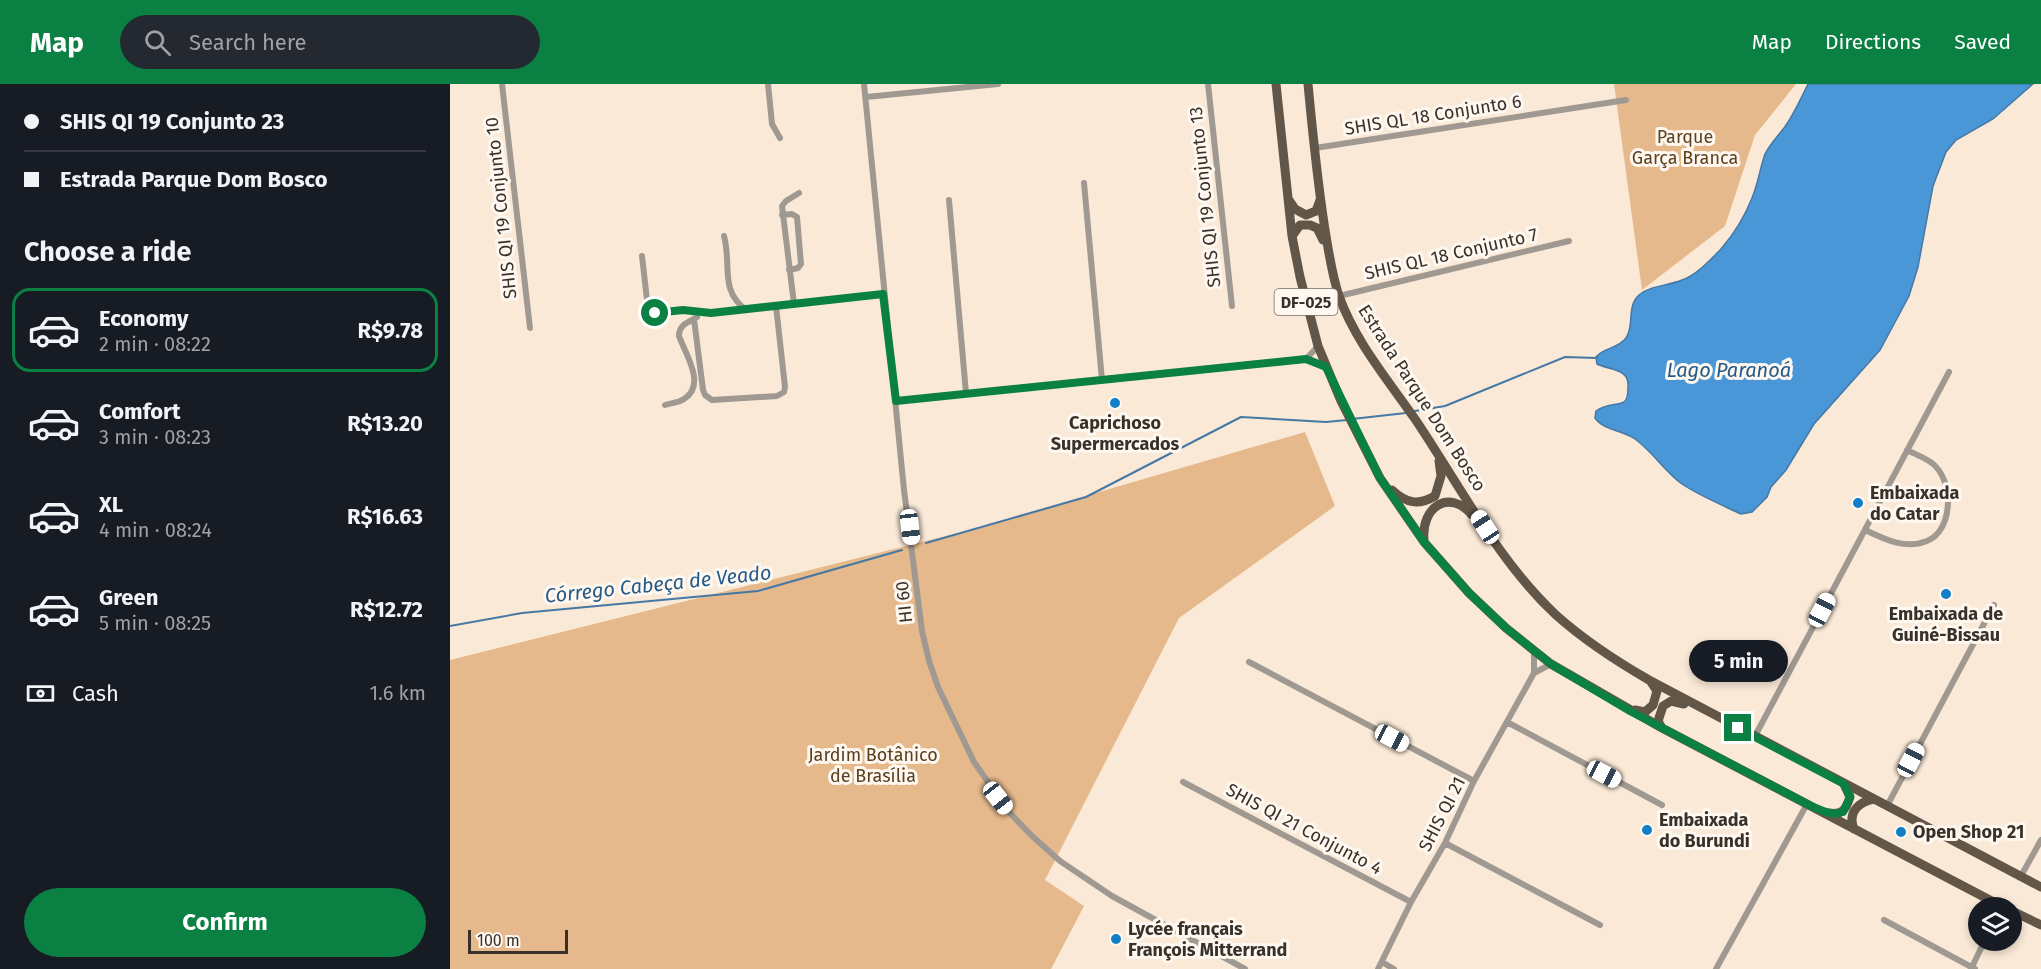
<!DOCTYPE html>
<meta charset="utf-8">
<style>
body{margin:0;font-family:"Fira Sans",sans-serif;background:#242831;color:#f1f3f6;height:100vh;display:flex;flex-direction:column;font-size:22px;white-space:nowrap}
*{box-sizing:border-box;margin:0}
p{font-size:20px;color:#9ea1a6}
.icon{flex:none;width:33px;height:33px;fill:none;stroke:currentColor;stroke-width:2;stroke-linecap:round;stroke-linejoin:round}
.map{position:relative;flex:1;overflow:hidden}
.drawer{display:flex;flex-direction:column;background:#171b24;width:450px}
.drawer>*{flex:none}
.guide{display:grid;align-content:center;height:132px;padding:0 24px;background:#171b24}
.fabs{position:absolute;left:1518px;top:813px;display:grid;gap:12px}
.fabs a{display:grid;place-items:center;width:54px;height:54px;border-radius:50%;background:#171b24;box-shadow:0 3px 9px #0003;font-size:30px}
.scale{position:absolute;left:18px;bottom:15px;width:100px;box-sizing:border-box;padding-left:6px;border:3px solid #38312a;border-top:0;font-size:16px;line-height:21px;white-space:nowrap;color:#38312a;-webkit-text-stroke:4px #fff8f1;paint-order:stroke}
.end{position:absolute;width:27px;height:27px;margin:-14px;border:8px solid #0b8043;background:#fff;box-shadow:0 0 0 3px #fff}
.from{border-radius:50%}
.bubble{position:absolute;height:42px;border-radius:21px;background:#171b24;box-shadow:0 3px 9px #0003;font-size:20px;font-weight:700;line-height:42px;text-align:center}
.car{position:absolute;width:18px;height:36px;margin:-18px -9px;border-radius:8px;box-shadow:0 0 4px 2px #0007;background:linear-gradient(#fff 24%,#345 0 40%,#fff 0 76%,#345 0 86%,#fff 0)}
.guide b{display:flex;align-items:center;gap:21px;height:57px;font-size:22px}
.guide b+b{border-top:2px solid #363941}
.guide i{width:15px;height:15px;background:#f1f3f6}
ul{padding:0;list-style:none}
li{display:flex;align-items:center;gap:18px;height:84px;margin:0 12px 9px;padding:0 12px;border:3px solid transparent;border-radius:18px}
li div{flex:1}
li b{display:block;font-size:22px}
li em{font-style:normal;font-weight:700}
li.current{border-color:#0b8043}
li>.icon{width:54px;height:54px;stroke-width:1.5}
h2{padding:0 24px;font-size:27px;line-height:72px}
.pay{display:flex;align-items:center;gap:15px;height:66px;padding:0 24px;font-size:22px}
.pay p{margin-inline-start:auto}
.primary-button{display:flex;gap:12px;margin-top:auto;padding:12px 24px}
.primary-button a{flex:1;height:69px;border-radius:36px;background:#0b8043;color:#fff;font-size:24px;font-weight:700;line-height:69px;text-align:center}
header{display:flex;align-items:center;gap:36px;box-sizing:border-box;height:84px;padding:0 30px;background:#0b8043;color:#fff}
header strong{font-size:28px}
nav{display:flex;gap:33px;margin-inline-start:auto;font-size:21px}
.search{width:420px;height:54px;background:#242831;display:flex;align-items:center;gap:15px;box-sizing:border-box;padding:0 21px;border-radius:33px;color:#9ea1a6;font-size:22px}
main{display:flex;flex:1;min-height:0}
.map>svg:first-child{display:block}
.green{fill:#e5b98b}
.water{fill:#4a97d8;stroke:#4578a4;stroke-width:1.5}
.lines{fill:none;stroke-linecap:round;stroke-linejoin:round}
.stream{stroke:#4578a4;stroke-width:2}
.street{stroke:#a09992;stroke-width:6}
.primary{stroke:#625649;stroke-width:9}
.route{stroke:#0b8043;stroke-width:8}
.poi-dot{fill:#117ec8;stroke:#fff8f1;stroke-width:2}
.labels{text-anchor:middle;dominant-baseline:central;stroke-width:6;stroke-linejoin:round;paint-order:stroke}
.shield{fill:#fff8f1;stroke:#746d66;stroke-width:1.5}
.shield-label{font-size:16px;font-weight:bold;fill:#38312a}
.street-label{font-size:18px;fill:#38312a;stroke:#fff8f1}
.park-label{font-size:18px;fill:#5c401f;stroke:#fff8f1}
.poi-label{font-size:18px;font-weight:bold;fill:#38312a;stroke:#fff8f1;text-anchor:start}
.water-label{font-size:20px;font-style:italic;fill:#245a87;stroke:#fff8f1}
</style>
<header>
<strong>Map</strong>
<div class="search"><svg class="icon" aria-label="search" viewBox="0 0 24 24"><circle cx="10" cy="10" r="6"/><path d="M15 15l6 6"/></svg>Search here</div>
<nav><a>Map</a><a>Directions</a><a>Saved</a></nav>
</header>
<main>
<section class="drawer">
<div class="guide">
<b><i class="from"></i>SHIS QI 19 Conjunto 23</b>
<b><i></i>Estrada Parque Dom Bosco</b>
</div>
<h2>Choose a ride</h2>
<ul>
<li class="current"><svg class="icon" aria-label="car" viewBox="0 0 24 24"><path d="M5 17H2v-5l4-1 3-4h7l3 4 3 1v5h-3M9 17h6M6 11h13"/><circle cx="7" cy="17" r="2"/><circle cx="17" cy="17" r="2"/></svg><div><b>Economy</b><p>2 min · 08:22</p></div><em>R$9.78</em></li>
<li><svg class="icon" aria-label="car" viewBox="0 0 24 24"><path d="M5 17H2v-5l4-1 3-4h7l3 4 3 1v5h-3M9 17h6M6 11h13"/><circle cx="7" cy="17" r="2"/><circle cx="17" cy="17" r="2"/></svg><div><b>Comfort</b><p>3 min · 08:23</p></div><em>R$13.20</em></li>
<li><svg class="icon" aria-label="car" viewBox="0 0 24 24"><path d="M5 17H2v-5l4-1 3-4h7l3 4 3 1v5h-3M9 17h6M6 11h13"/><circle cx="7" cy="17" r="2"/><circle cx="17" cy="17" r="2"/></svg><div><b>XL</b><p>4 min · 08:24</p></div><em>R$16.63</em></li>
<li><svg class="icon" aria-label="car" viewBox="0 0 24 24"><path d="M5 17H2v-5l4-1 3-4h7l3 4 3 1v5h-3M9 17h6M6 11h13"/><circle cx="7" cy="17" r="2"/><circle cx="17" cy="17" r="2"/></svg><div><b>Green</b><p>5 min · 08:25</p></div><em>R$12.72</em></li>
</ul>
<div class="pay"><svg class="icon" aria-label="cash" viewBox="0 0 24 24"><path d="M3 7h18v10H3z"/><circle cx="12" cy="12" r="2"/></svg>Cash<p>1.6 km</p></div>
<div class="primary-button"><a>Confirm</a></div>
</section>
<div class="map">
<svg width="1591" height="885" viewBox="0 0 1591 885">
<rect width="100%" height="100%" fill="#fae9d7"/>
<path class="green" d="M 1164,0 L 1346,0 L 1305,51 L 1275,142 L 1192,206 Z
M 855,348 L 885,422 L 729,534 L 595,796 L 634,822 L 601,885 L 0,885 L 0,576 L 512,448 Z"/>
<path class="water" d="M 1358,0 L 1583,0 L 1543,35 L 1506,56 L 1496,68 L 1483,102 L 1468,183 L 1459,212 L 1430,266 L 1364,340 L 1336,386 L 1321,403 L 1317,413 L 1302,428 L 1291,430 C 1272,421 1250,412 1232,400 C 1216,389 1202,367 1185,355 C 1173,346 1154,347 1145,334 L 1146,327 C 1158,319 1166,322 1174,318 C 1178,315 1178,308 1178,304 C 1180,284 1161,287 1147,280 L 1146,273 C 1154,263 1168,265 1176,254 C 1185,241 1176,223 1189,211 C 1201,201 1218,202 1232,196 C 1247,191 1260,176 1271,165 C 1283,151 1295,132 1302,114 C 1308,100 1310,84 1315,70 C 1320,60 1327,53 1334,44 C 1343,32 1351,14 1358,0 Z"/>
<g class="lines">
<path class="stream" d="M 965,327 L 995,322 L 1115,273 L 1147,274
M 902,335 L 956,329
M 476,459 L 636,413 L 791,333 L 876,338 L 897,336
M 0,542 L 72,529 L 308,507 L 452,466"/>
<path class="street" d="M 52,0 L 80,244
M 318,0 L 322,40 L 330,54
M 414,0 L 454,406 L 472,547 L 479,577 L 488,603 L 524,678 L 560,729 L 581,751 L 610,777 L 662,812 L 795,885
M 758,0 L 782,222
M 416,13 L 548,0
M 865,64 L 1176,16
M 634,99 L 652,296
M 499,116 L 516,309
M 332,131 L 342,130 L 347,133 L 351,180 L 348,184 L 339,186
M 274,152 C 282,181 269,206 296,226
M 192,172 L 198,225 L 205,229 L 233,226 L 261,229 L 433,210
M 889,212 L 1119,157
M 344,220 L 332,122 L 336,117 L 349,109
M 244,235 L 253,306 L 255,311 L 262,316 L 327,312 L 334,308 L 335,303 L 326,222
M 856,275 L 868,262
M 446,317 L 856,275 L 876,283
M 215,321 C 221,319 228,319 234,315 C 257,301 235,269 229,252 C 229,240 238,239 247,233
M 1415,446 C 1434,455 1455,466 1477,457 C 1504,446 1504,396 1482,379 C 1475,374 1465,370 1457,366
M 799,578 L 1024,697
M 1084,589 L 1101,580
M 1057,638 L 1212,721
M 1305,652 L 1499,288
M 733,698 L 961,818
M 1437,722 L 1544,521
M 995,759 L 1150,841
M 1571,792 L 1591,756
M 1434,836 L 1525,885
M 932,878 L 944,885
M 928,885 L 961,818 L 995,759 L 1024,697 L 1084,589 L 1084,567
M 1266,885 L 1357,720
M 1521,885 L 1535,856"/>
<path class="primary" d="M 826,0 L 842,152 L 850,193 L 868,262 L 891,317 L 930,394 L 974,458 L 1019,509 L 1056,544 L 1101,580 L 1212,644 L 1555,824
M 858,0 C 863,53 868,106 877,158 C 880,176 883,194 889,212 C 905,257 938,296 965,335 C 1009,400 1048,477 1106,531 C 1134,556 1166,577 1199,596 L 1591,803
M 839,116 L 845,125 L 856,131 L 866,127 L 870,116
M 842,152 L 850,141 L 860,141 L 867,144 L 873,156
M 942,406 C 956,419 968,422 985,412 L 991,392 L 989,377
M 974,456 C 971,423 999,404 1022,431
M 1185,626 L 1195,628 L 1203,621 L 1207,607 L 1201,598
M 1212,644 L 1208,637 L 1213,622 L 1221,617 L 1234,620
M 1379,729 C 1392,731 1396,726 1400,713 L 1394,700
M 1404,745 C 1397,728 1409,718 1424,715
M 1562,827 L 1591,841"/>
</g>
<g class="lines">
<path class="route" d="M 205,229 L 233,226 L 261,229 L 433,210 L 446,317 L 856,275 L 876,283 L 930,394 L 974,458 L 1019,509 L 1056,544 L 1101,580 L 1180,627 L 1363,723 C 1373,727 1382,732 1393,728 L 1400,713 L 1394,700 L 1288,644"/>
</g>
<g class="poi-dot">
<circle cx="665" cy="319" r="6"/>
<circle cx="1408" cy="419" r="6"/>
<circle cx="1496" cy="510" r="6"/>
<circle cx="1197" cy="746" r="6"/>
<circle cx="1451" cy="748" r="6"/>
<circle cx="666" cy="855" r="6"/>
</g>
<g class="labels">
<rect class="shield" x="824.5" y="205" width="63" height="26" rx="4.5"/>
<g class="shield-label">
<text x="856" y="218">DF-025</text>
</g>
<g class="street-label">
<text transform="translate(983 31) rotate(-9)">SHIS QL 18 Conjunto 6</text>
<text transform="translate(755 113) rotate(-96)">SHIS QI 19 Conjunto 13</text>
<text transform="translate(51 124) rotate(-96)">SHIS QI 19 Conjunto 10</text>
<text transform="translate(1001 170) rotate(-13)">SHIS QL 18 Conjunto 7</text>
<text transform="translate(972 314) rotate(57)">Estrada Parque Dom Bosco</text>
<text transform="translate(454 518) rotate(-96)">HI 60</text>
<text transform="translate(992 730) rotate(-63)">SHIS QI 21</text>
<text transform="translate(854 745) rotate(28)">SHIS QI 21 Conjunto 4</text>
</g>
<g class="park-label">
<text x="1235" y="53">Parque<tspan x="1235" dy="21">Garça Branca</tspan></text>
<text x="423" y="671">Jardim Botânico<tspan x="423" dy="21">de Brasília</tspan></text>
</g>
<g class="poi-label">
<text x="665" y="339" text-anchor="middle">Caprichoso<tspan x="665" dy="21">Supermercados</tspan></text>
<text x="1420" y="409">Embaixada<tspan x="1420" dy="21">do Catar</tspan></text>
<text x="1496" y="530" text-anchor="middle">Embaixada de<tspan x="1496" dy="21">Guiné-Bissau</tspan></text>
<text x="1209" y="736">Embaixada<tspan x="1209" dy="21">do Burundi</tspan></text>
<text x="1463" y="748">Open Shop 21</text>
<text x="678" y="845">Lycée français<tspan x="678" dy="21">François Mitterrand</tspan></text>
</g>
<g class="water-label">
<text x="1279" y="286">Lago Paranoá</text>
<text transform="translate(208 500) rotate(-6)">Córrego Cabeça de Veado</text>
</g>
</g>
</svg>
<div class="fabs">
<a><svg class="icon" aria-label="layers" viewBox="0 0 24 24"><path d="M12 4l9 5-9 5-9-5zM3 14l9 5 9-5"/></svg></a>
</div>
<div class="scale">100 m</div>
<i class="end from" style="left:205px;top:229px"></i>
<i class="end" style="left:1288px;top:644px"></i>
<div class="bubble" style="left:1239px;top:556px;width:99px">5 min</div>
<i class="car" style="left:460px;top:443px;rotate:173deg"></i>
<i class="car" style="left:1035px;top:443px;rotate:327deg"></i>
<i class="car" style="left:1372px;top:526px;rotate:28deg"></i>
<i class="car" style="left:942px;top:654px;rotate:118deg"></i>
<i class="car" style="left:1461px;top:676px;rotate:28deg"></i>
<i class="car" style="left:1154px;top:690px;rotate:118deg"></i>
<i class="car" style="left:548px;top:714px;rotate:142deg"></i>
</div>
</main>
